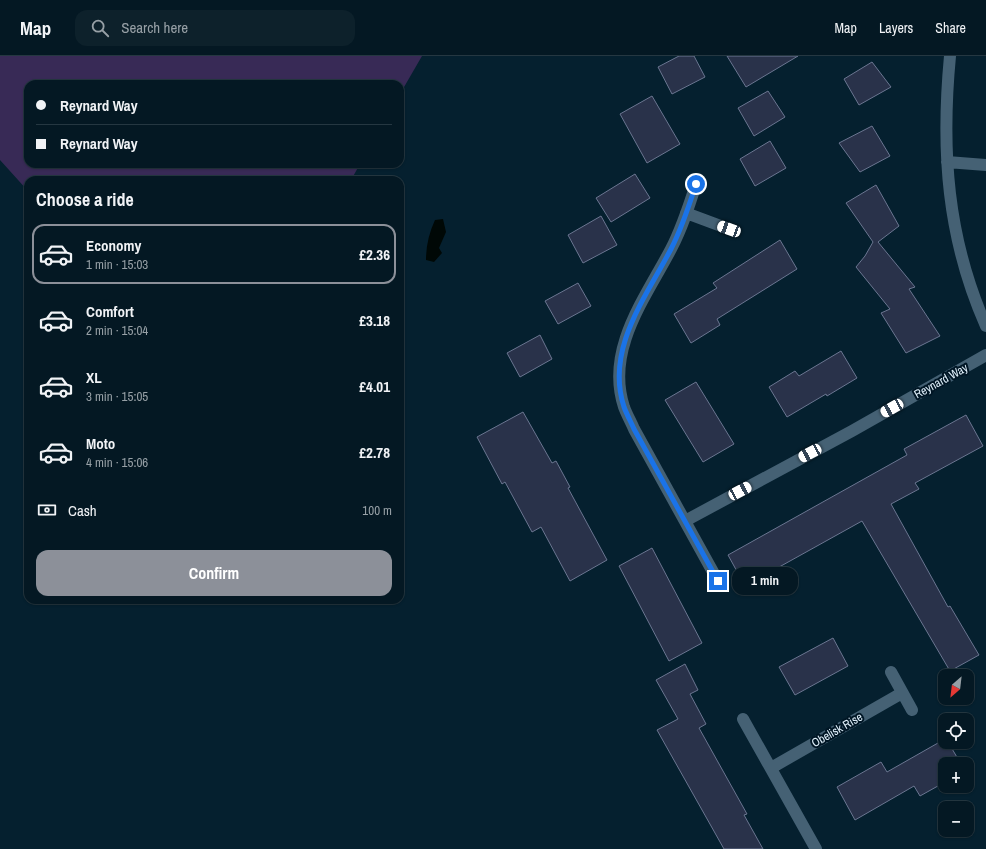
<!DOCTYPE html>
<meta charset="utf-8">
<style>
body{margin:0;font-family:"Archivo Narrow",sans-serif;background:#0d212b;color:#f1f3f6;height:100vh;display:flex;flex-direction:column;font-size:15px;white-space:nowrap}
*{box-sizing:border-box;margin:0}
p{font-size:13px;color:#97a0a6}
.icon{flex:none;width:22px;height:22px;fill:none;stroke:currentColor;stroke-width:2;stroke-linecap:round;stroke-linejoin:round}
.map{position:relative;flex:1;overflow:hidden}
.side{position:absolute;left:24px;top:120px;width:380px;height:428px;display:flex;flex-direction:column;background:#041823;border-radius:12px;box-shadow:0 1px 3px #0004,0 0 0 1px #253741}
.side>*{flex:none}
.hud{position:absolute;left:24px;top:24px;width:380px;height:88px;border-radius:12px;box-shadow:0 1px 3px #0004,0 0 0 1px #253741;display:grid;align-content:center;height:88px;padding:0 12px;background:#041823}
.needle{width:26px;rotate:208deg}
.buttons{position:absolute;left:938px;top:613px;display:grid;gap:8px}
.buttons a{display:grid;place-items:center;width:36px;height:36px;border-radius:8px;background:#041823;box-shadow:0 1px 3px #0004,0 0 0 1px #253741;font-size:20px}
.end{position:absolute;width:18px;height:18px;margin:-9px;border:5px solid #1a73e8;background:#fff;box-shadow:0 0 0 2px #fff}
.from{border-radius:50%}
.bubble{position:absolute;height:28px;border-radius:12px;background:#041823;box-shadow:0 1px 3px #0004,0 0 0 1px #253741;font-size:13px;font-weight:700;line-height:28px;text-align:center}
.car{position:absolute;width:12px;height:24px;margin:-12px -6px;border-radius:5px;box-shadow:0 0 3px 1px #0007;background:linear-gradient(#fff 24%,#345 0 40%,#fff 0 76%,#345 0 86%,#fff 0)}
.hud b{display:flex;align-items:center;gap:14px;height:38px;font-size:15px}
.hud b+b{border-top:1px solid #253741}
.hud i{width:10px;height:10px;background:#f1f3f6}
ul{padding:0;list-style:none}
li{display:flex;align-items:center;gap:12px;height:60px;margin:0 8px 6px;padding:0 4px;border:2px solid transparent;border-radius:12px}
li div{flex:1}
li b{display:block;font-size:15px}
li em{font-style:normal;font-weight:700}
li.active{border-color:#8c9099}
li>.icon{width:36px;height:36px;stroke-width:1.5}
h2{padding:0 12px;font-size:18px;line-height:48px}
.pay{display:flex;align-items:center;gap:10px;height:44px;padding:0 12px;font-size:15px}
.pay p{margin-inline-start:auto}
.cta{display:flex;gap:8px;margin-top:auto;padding:8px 12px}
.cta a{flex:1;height:46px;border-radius:12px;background:#8c9099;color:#fff;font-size:16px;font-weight:700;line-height:46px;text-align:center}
header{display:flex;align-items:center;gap:24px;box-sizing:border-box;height:56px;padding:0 20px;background:#041823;border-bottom:1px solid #253741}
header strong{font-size:19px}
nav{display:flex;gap:22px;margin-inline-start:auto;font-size:14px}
.search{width:280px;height:36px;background:#0d212b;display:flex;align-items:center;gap:10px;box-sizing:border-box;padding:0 14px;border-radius:12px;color:#97a0a6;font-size:15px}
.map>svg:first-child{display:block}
.green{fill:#382a56}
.water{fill:#000806}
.building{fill:#29324a;stroke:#6b7691}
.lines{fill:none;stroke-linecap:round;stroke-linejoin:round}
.minor{stroke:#456174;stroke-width:12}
.route{stroke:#1a73e8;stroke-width:5}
.labels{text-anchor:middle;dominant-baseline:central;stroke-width:4;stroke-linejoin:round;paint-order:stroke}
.street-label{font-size:12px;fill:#dfeffa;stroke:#001625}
</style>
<header>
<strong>Map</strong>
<div class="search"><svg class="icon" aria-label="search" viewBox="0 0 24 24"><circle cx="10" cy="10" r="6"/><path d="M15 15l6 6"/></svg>Search here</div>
<nav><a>Map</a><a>Layers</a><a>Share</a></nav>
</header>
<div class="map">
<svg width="986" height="793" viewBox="0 0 986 793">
<rect width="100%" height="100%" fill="#05202f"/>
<path class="green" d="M 0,0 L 422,0 L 400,38 L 400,28 L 28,28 L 28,108 L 360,108 L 351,124 L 28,124 L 28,135 L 0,104 Z"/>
<path class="water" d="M 443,163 L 446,176 L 439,192 L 442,197 L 434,206 L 426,204 C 426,190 429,177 435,164 Z"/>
<path class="building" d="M 679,0 L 694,0 L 705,21 L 672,38 L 658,11 Z
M 727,0 L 798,0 L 746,31 Z
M 872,6 L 891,31 L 859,49 L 844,23 Z
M 768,35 L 785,61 L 754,80 L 738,52 Z
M 652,40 L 680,88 L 647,107 L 620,58 Z
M 872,70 L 890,100 L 860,116 L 839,87 Z
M 770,85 L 786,112 L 755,130 L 740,103 Z
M 635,118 L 650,142 L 611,166 L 596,142 Z
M 876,129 L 899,170 L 878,186 L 915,231 L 909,233 L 940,280 L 906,297 L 881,257 L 890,253 L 856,211 L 865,200 L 873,186 L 846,147 Z
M 601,160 L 617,189 L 583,207 L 568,179 Z
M 780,184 L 797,213 L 717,263 L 720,269 L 691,287 L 674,258 L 717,232 L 713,227 Z
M 578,227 L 591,250 L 558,268 L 545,245 Z
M 540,279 L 552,303 L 520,321 L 507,297 Z
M 841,295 L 857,322 L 827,340 L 826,338 L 787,361 L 769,331 L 795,315 L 799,320 Z
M 696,326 L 734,388 L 703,406 L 665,344 Z
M 523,356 L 552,407 L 556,405 L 570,431 L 568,432 L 607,504 L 570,525 L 541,471 L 532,476 L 505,426 L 502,428 L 477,381 Z
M 966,359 L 983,390 L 915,427 L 919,433 L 891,448 L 948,551 L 950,550 L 979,599 L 950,615 L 862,465 L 745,530 L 728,499 L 907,399 L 904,393 Z
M 652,492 L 702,587 L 669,605 L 619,510 Z
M 833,582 L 848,610 L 795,639 L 779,611 Z
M 685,608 L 698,634 L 690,638 L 706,668 L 699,672 L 747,758 L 744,759 L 763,793 L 724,793 L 657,674 L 678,663 L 656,624 Z
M 945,683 L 945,686 L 948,686 L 961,708 L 945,708 L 945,726 L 920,740 L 914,730 L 855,764 L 837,731 L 881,706 L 887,716 Z"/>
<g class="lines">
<path class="minor" d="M 950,0 C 941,95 947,182 986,270
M 947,106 L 986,109
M 696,128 C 689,150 682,172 671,193 C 646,241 605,293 624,351 C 627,359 631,366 634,373 L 718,525
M 686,157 L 729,173
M 685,465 L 852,375 L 986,299
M 891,616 L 912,654
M 743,663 L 816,793
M 771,712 L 902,637"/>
</g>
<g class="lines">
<path class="route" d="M 696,128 C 689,150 682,172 671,193 C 646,241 605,293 624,351 C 627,359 631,366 634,373 L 718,525"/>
</g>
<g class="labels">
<g class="street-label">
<text transform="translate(941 325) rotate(-29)">Reynard Way</text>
<text transform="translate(837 674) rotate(-30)">Obelisk Rise</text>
</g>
</g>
</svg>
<div class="buttons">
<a><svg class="needle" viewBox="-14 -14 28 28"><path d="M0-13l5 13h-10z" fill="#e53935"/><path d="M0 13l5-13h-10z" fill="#97a0a6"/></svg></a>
<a><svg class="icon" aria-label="locate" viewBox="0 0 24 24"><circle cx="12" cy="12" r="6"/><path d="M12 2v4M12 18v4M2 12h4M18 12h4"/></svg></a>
<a>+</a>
<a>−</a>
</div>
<i class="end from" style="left:696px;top:128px"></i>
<i class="end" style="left:718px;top:525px"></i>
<div class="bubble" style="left:732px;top:511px;width:66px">1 min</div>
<i class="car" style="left:729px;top:173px;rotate:290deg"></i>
<i class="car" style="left:892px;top:352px;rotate:241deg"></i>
<i class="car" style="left:810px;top:397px;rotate:242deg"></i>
<i class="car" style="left:740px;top:435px;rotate:62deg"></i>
<div class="hud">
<b><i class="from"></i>Reynard Way</b>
<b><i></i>Reynard Way</b>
</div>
<section class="side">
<h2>Choose a ride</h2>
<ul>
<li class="active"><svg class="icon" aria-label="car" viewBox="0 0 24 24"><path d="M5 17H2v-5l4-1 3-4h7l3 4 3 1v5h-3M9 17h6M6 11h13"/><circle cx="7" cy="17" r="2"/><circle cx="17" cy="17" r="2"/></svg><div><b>Economy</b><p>1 min · 15:03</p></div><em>£2.36</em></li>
<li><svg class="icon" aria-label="car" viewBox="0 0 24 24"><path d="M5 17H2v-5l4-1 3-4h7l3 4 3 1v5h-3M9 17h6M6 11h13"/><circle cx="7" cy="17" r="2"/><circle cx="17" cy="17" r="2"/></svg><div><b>Comfort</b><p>2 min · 15:04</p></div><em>£3.18</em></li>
<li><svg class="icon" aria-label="car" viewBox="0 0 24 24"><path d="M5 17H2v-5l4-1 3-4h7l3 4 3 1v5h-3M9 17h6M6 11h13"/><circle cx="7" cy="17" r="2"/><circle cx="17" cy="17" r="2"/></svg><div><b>XL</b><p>3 min · 15:05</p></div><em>£4.01</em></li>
<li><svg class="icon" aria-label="car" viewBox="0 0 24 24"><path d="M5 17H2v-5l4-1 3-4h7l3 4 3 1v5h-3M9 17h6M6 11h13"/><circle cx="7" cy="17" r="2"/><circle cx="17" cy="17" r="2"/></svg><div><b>Moto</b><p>4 min · 15:06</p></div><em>£2.78</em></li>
</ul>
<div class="pay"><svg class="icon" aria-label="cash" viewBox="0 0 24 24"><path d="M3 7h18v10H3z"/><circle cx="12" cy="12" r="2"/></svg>Cash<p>100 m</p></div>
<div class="cta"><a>Confirm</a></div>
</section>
</div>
